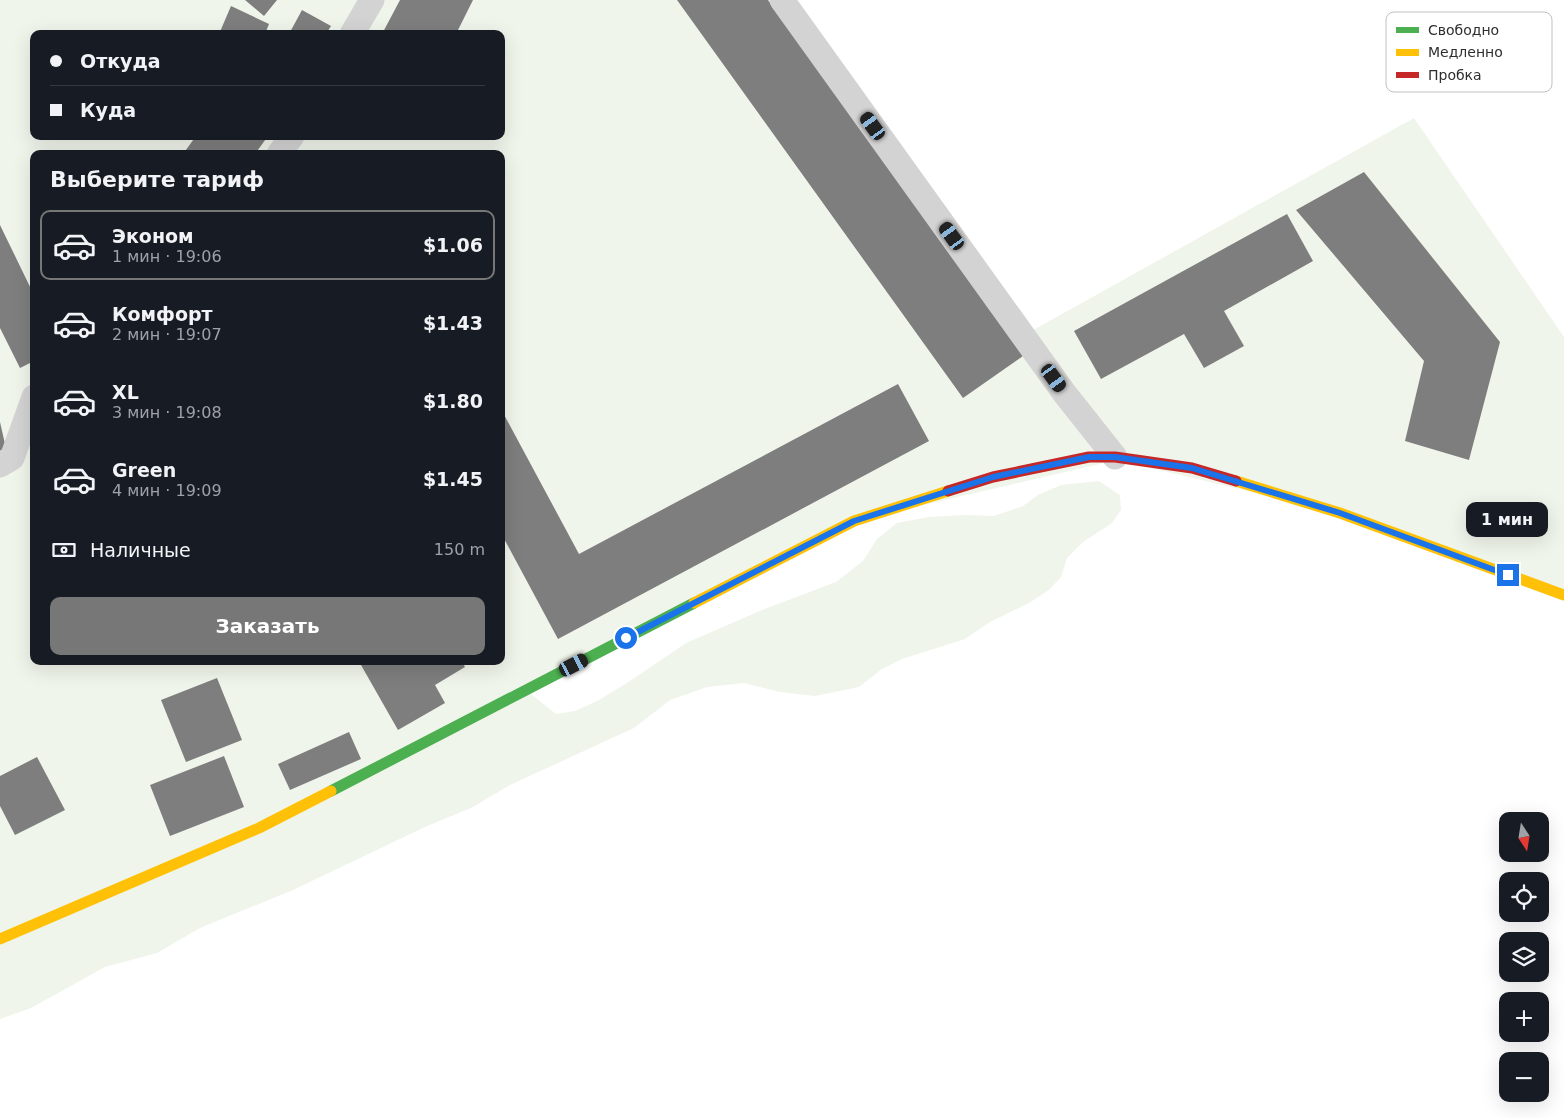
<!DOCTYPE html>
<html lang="ru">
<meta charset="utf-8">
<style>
body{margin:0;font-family:"DejaVu Sans",sans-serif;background:#242831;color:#f1f3f6;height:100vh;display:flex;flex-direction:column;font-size:19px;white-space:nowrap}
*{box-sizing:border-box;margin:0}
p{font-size:16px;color:#9ea1a6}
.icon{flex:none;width:28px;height:28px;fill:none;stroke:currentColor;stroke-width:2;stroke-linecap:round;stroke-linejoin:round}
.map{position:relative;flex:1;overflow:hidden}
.sheet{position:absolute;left:30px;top:150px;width:475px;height:515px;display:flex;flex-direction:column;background:#171b24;border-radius:10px;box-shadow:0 5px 20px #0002}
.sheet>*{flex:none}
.hud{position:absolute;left:30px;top:30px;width:475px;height:110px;border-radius:10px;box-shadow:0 5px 20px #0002;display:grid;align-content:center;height:110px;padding:0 20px;background:#171b24}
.needle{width:32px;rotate:168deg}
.fabs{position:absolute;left:1499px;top:812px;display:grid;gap:10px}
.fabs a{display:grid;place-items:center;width:50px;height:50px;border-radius:10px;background:#171b24;box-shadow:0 5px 20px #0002;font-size:25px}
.end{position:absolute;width:22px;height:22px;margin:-11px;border:6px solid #1a73e8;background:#fff;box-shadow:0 0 0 2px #fff}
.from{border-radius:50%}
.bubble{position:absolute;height:35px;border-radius:10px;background:#171b24;box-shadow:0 5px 20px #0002;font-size:16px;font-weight:700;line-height:35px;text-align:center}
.car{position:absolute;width:15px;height:30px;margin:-15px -8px;border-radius:6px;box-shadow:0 0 4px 1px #0007;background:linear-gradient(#222 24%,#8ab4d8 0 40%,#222 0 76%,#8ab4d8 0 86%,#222 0)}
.hud b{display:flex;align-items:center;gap:18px;height:48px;font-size:19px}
.hud b+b{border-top:1px solid #363941}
.hud i{width:12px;height:12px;background:#f1f3f6}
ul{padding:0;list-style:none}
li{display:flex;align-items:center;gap:15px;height:70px;margin:0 10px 8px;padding:0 10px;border:2px solid transparent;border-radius:10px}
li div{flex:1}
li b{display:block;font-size:19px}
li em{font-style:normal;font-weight:700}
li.selected{border-color:#777}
li>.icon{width:45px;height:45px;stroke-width:1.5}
h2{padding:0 20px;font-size:22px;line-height:60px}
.pay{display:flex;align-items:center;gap:12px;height:55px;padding:0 20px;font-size:19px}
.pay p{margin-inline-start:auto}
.primary-button{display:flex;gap:10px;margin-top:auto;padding:10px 20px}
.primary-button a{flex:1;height:58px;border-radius:10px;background:#777;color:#fff;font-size:20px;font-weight:700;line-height:58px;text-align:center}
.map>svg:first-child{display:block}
.green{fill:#f0f5eb;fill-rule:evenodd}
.building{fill:#7e7e7e}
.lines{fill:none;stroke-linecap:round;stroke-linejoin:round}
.lane{stroke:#d3d3d3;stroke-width:25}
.fast{stroke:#4caf50;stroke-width:11}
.slow{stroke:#ffc107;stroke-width:11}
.jam{stroke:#c62828;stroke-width:11}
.route{stroke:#1a73e8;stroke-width:6}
.key{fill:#fff;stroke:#c0c0c0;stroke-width:1}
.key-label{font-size:14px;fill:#2e2e2e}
</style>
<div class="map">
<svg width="1564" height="1118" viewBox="0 0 1564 1118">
<rect width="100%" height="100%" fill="#fff"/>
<path class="green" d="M 0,0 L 787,0 L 1026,334 L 1414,118 L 1564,337 L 1564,596 L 1340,513 L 1117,460 L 854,521 L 526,690 L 556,714 L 575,711 L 599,700 L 630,681 L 686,643 L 762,610 L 836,582 L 863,561 L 877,539 L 897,523 L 929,517 L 965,515 L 994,516 L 1023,506 L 1038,495 L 1061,485 L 1099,481 L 1120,495 L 1121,510 L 1112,523 L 1083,542 L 1067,558 L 1061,577 L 1049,590 L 1029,603 L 990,622 L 965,639 L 902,659 L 882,669 L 859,687 L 815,696 L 780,692 L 744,683 L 707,687 L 670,700 L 634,728 L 510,785 L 471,808 L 425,827 L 293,890 L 200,928 L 157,953 L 105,967 L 31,1008 L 0,1019 ZM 34,34 L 501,34 L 501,136 L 34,136 ZM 34,154 L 501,154 L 501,661 L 34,661 Z"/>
<path class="building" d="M 245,0 L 277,0 L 264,16 Z
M 400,0 L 473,0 L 456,34 L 382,34 Z
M 677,0 L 768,0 L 1023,356 L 963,398 Z
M 231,6 L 269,24 L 265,34 L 219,34 Z
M 302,10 L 331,26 L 326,34 L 289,34 Z
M 196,136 L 268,136 L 255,154 L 183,154 Z
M 1364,172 L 1500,342 L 1469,460 L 1405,441 L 1424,361 L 1296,210 Z
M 1287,214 L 1313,261 L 1224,311 L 1244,346 L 1204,368 L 1184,334 L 1101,379 L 1074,331 Z
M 0,225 L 34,295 L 34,361 L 20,368 L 0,328 Z
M 898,384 L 929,441 L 558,639 L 501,533 L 501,409 L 579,554 Z
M 0,422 L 8,457 L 0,459 Z
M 367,661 L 462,661 L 465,667 L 435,685 L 445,703 L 398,730 L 361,665 Z
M 217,678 L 242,740 L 186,762 L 161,700 Z
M 349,732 L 361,759 L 290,790 L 278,764 Z
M 224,756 L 244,807 L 170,836 L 150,785 Z
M 37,757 L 65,810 L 15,835 L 0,806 L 0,776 Z"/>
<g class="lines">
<path class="lane" d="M 782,0 L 1065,394 L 1115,457
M 352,34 L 372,0
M 279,154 L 292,136
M 0,465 L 12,458 L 34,397"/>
<path class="fast" d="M 331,791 L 694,603"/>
<path class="slow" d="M 1236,481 L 1340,513 L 1564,595
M 694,603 L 854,521 L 948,491
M 0,939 L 259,828 L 331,791"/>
<path class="jam" d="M 948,491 L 993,477 L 1089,457 L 1115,457 L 1192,468 L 1236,481"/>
</g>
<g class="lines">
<path class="route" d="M 626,638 L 854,521 L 993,477 L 1089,457 L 1115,457 L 1192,468 L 1340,513 L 1508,575"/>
</g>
<rect x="1386" y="12" width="166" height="80" rx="8" class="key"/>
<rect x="1396" y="27" width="23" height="6" fill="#4caf50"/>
<rect x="1396" y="49" width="23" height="7" fill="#ffc107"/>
<rect x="1396" y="72" width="23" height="6" fill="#c62828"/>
<g class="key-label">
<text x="1428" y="35">Свободно</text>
<text x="1428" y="57">Медленно</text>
<text x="1428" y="80">Пробка</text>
</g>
</svg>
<div class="fabs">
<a><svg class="needle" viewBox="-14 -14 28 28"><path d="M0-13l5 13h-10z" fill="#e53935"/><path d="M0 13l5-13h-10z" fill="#9ea1a6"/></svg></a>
<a><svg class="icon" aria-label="locate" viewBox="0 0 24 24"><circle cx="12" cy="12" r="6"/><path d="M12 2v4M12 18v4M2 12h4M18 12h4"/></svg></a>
<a><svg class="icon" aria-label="layers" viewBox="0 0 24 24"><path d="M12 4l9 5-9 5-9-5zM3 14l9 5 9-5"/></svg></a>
<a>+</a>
<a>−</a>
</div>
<i class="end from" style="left:626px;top:638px"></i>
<i class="end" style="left:1508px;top:575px"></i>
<div class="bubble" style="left:1466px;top:502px;width:82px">1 мин</div>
<i class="car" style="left:873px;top:126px;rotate:324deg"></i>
<i class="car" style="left:952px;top:236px;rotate:324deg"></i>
<i class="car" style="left:1054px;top:378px;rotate:144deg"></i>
<i class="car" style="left:574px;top:665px;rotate:63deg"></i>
<div class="hud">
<b><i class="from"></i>Откуда</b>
<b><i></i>Куда</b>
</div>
<section class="sheet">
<h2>Выберите тариф</h2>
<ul>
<li class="selected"><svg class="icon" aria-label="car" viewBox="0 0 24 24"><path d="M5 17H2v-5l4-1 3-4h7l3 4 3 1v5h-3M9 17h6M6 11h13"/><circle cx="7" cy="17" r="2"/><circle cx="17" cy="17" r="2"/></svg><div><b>Эконом</b><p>1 мин · 19:06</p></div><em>$1.06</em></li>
<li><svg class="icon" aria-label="car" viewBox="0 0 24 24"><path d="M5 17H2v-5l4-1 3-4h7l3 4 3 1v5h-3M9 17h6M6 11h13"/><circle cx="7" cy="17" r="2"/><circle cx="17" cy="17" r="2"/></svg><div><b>Комфорт</b><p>2 мин · 19:07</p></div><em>$1.43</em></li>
<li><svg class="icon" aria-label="car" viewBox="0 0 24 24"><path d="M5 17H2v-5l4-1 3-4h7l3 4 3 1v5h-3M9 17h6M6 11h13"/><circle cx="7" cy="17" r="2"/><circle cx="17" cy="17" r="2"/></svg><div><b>XL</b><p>3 мин · 19:08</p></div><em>$1.80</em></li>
<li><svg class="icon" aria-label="car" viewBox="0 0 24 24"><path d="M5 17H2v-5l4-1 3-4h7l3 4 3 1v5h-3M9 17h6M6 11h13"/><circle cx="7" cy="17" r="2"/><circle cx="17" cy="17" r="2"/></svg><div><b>Green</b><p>4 мин · 19:09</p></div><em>$1.45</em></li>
</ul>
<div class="pay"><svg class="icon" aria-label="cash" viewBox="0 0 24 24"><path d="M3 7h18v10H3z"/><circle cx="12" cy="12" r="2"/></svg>Наличные<p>150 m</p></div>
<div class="primary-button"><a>Заказать</a></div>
</section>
</div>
